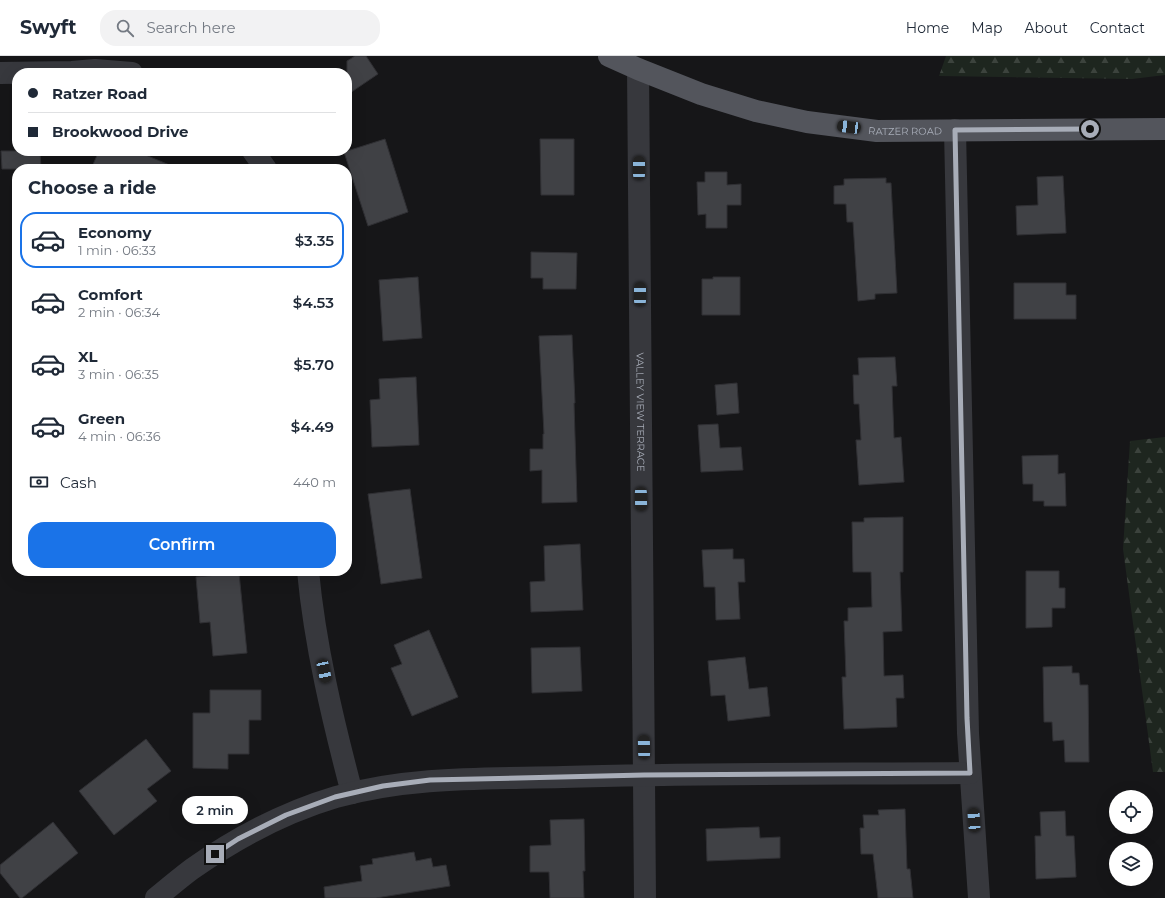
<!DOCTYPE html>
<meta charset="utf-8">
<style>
body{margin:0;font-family:Montserrat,sans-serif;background:#f2f2f3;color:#1f2937;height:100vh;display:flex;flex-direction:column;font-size:15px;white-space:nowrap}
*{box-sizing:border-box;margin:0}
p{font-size:13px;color:#747a83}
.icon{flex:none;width:22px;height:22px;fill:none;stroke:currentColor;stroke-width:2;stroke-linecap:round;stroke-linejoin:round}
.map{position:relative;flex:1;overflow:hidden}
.details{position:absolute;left:12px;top:108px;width:340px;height:412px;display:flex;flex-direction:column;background:#fff;border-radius:16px;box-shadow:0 4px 16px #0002}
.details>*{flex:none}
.top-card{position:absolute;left:12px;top:12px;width:340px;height:88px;border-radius:16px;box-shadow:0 4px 16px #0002;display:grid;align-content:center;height:88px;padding:0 16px;background:#fff}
.buttons{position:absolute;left:1109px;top:734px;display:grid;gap:8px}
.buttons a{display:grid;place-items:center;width:44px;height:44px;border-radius:50%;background:#fff;box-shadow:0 4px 16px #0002;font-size:20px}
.end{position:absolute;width:18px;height:18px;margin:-9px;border:5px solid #a8adb8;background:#111;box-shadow:0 0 0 2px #111}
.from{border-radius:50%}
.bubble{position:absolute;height:28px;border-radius:14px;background:#fff;box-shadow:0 4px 16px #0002;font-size:13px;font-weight:600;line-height:28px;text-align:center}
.car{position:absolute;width:12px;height:24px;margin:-12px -6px;border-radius:5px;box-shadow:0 0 3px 1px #0007;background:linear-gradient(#222 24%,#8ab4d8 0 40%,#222 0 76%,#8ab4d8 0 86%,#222 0)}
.top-card b{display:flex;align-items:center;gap:14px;height:38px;font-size:15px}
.top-card b+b{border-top:1px solid #e0e1e3}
.top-card i{width:10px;height:10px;background:#1f2937}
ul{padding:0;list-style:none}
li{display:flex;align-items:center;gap:12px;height:56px;margin:0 8px 6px;padding:0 8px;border:2px solid transparent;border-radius:16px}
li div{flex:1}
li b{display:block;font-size:15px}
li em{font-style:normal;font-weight:600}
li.on{border-color:#1a73e8}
li>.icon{width:36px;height:36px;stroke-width:1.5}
h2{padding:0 16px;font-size:18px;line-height:48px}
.pay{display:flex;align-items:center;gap:10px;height:44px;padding:0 16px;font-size:15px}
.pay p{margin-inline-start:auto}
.primary-button{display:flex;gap:8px;margin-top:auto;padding:8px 16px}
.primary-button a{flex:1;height:46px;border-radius:16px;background:#1a73e8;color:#fff;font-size:16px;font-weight:600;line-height:46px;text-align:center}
header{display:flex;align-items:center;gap:24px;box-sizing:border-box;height:56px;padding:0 20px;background:#fff;border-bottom:1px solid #e0e1e3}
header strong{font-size:19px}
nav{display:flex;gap:22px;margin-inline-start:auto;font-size:14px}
.search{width:280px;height:36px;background:#f2f2f3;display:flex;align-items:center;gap:10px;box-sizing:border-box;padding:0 14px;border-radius:16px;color:#747a83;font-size:15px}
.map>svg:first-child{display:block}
.forest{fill:url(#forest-firs)}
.building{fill:#404145;stroke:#303034}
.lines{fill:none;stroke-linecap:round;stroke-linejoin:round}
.minor{stroke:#37383d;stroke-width:22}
.major{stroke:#53555c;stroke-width:22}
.route{stroke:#a8adb8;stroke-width:5}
.labels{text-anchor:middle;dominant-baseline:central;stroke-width:3;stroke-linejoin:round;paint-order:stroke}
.street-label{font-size:10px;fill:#a8adb8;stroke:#111113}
</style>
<header>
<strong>Swyft</strong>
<div class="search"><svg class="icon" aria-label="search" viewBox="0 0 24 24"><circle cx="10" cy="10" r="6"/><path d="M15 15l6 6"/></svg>Search here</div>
<nav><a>Home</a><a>Map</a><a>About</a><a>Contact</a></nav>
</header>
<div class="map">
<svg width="1165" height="842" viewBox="0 0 1165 842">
<defs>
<pattern id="forest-firs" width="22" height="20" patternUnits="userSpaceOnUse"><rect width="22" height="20" fill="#1e261f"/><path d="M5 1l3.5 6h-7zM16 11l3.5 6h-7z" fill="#3c433d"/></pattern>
</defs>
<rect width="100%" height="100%" fill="#161618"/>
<path class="forest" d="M 946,0 L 1165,0 L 1165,19 L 1132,23 L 939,20 Z
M 1165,381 L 1165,716 L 1153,716 L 1123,493 L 1130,385 Z"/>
<path class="building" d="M 355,0 L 366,0 L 378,18 L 347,39 L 347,5 Z
M 385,83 L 408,156 L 368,170 L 344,96 Z
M 540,83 L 574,83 L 574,139 L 541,139 Z
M 1,95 L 40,95 L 41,113 L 2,113 Z
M 99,95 L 136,95 L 179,113 L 91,113 Z
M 705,116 L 727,116 L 727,129 L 741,128 L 741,149 L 727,149 L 727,172 L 706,172 L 706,158 L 698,159 L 697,126 L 705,126 Z
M 1063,120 L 1066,177 L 1017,179 L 1016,150 L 1038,149 L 1037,121 Z
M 886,122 L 886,127 L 891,127 L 897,237 L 875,238 L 875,243 L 858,245 L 853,166 L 847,166 L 846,148 L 834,148 L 834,130 L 844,129 L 844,123 Z
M 531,196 L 577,197 L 576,233 L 543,233 L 543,222 L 531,222 Z
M 418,221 L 422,282 L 383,285 L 379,224 Z
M 713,221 L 740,221 L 740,259 L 702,259 L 702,223 L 713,223 Z
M 1014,227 L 1066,227 L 1066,239 L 1076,239 L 1076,263 L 1014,263 Z
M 572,279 L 575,347 L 574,347 L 577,446 L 542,447 L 542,414 L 530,415 L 530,393 L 543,393 L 543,378 L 544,378 L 539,280 Z
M 895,301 L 897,330 L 892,330 L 894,382 L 901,381 L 904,426 L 859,429 L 856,384 L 861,384 L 859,348 L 854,348 L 853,319 L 859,319 L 858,302 Z
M 416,321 L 419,389 L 372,391 L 370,344 L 380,343 L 379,323 Z
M 737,327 L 739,357 L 717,359 L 715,329 Z
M 718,368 L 720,392 L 741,391 L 743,414 L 701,416 L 698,369 Z
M 1058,399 L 1058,418 L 1065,417 L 1066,450 L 1044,450 L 1044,445 L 1033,445 L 1033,428 L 1023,428 L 1022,400 Z
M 410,433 L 422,522 L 381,528 L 368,438 Z
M 903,461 L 903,516 L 900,516 L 902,575 L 883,576 L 884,620 L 903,619 L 904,642 L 896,642 L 897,671 L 844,673 L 842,621 L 846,621 L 844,565 L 848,565 L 848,552 L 872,551 L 871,516 L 853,516 L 852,466 L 864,466 L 864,462 Z
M 580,488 L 583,554 L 531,556 L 530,526 L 545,525 L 544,490 Z
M 733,493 L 733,503 L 744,503 L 745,526 L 738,526 L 740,563 L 716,564 L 715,531 L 704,531 L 702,494 Z
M 1026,515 L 1059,515 L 1059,532 L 1065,532 L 1065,552 L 1052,552 L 1052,571 L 1026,572 Z
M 239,517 L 247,597 L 213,600 L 210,566 L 200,567 L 196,521 Z
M 429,574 L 458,641 L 412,660 L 391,612 L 402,608 L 394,589 Z
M 580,591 L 582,635 L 532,637 L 531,592 Z
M 745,601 L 749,633 L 767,631 L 770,660 L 728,665 L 725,639 L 711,640 L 708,605 Z
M 1072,610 L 1072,617 L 1079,617 L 1080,629 L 1088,629 L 1089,706 L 1065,706 L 1064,684 L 1053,685 L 1052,666 L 1044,666 L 1043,611 Z
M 210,634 L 261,634 L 261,664 L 249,664 L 249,698 L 228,698 L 228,713 L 193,712 L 193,657 L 210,657 Z
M 146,683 L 171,715 L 147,733 L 157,745 L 114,779 L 79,735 Z
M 905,753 L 907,813 L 910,813 L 913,842 L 878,842 L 873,798 L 861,798 L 860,772 L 864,772 L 863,759 L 879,759 L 878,754 Z
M 1065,755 L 1066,780 L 1074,780 L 1076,821 L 1036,823 L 1035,780 L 1041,780 L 1040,756 Z
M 584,763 L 585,815 L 583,815 L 584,842 L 550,842 L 549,816 L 530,816 L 530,790 L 551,789 L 550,764 Z
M 53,766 L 78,797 L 22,842 L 20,842 L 0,817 L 0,809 Z
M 759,771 L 760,782 L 780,781 L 780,802 L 707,805 L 706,773 Z
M 414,796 L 416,805 L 431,802 L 433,811 L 446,809 L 450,830 L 376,842 L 325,842 L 324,831 L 362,825 L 360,810 L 373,808 L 372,803 Z"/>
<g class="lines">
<g class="minor">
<path id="s1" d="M 638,13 L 645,842"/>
<path d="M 0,17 L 72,16 L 95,14 L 132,17"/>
<path d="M 955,74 L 968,677 L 979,842"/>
<path d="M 253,95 L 266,113"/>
<path d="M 308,515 C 315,590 333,665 352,737"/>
<path d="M 156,842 C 168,832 180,822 192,813 C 236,782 285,756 336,741 C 410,720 487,723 563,721 C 699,717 835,718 970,717"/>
</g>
<path class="major" id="s2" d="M 609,0 L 638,13 L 701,38 L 756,55 L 807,66 L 877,75 L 1165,73"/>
</g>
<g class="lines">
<path class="route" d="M 215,798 L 238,783 L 286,759 L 335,741 L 383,730 L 430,724 L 644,719 L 970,717 L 967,662 L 955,74 L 1090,73"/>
</g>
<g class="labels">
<g class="street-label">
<text stroke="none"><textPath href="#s2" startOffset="308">RATZER ROAD</textPath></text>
<text stroke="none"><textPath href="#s1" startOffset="343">VALLEY VIEW TERRACE</textPath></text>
</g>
</g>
</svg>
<div class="buttons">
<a><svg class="icon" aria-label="locate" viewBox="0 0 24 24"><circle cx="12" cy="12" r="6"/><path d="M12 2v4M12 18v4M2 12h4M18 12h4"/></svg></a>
<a><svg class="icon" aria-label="layers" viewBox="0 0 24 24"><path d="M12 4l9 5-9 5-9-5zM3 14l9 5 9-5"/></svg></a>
</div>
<i class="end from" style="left:1090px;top:73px"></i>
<i class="end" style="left:215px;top:798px"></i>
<div class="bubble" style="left:182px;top:740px;width:66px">2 min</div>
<i class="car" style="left:849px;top:71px;rotate:277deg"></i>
<i class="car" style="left:639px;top:112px;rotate:0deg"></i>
<i class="car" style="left:640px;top:238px;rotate:0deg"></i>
<i class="car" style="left:641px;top:443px;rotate:179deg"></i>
<i class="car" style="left:324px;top:615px;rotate:168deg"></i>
<i class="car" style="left:644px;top:691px;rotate:359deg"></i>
<i class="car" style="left:974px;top:764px;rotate:356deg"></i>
<div class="top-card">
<b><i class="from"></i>Ratzer Road</b>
<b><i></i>Brookwood Drive</b>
</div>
<section class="details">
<h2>Choose a ride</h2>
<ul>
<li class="on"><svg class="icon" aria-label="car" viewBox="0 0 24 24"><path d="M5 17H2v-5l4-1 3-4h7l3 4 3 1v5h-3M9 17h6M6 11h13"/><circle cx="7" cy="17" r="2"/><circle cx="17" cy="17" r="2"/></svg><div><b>Economy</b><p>1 min · 06:33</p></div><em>$3.35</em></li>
<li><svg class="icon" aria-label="car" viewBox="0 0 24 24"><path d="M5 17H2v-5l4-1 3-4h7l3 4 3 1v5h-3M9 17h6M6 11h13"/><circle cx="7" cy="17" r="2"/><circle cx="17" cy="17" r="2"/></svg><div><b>Comfort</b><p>2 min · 06:34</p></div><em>$4.53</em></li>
<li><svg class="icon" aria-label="car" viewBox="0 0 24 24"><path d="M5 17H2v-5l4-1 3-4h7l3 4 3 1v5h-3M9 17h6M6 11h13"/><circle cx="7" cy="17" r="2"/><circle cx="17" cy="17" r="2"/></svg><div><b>XL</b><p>3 min · 06:35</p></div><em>$5.70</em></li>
<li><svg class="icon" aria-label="car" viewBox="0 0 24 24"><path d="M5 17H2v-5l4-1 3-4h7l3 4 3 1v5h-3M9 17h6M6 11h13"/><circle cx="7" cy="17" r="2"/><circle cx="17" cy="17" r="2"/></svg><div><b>Green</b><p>4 min · 06:36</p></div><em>$4.49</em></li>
</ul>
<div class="pay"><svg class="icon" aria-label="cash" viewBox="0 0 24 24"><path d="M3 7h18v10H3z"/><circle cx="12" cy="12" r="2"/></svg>Cash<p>440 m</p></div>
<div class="primary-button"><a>Confirm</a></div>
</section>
</div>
